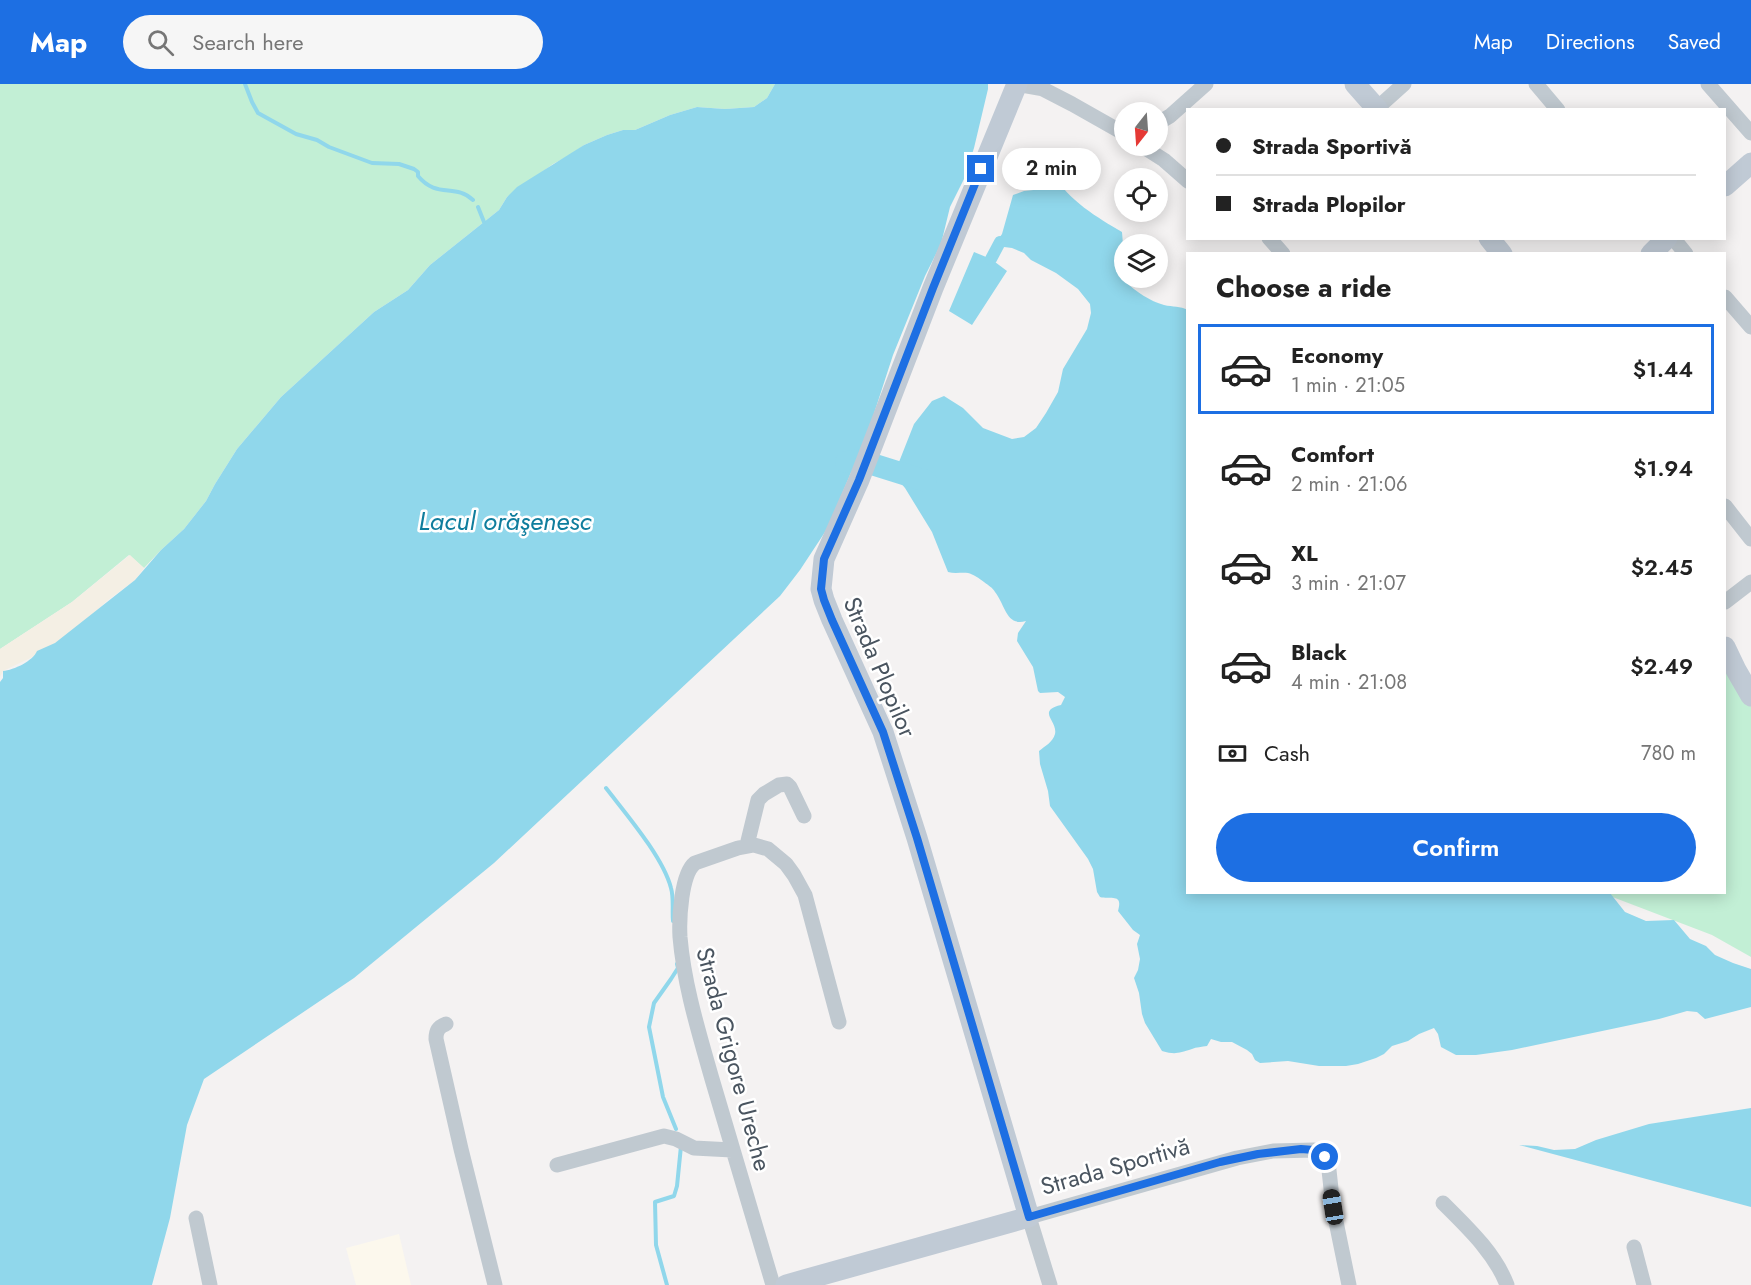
<!DOCTYPE html>
<meta charset="utf-8">
<style>
body{margin:0;font-family:Jost,sans-serif;background:#f6f6f6;color:#222;height:100vh;display:flex;flex-direction:column;font-size:22px;white-space:nowrap}
*{box-sizing:border-box;margin:0}
p{font-size:20px;color:#767676}
.icon{flex:none;width:33px;height:33px;fill:none;stroke:currentColor;stroke-width:2;stroke-linecap:round;stroke-linejoin:round}
.map{position:relative;flex:1;overflow:hidden}
.sheet{position:absolute;left:1186px;top:168px;width:540px;height:642px;display:flex;flex-direction:column;background:#fff;border-radius:0px;box-shadow:0 3px 15px #0003}
.sheet>*{flex:none}
.guide{position:absolute;left:1186px;top:24px;width:540px;height:132px;border-radius:0px;box-shadow:0 3px 15px #0003;display:grid;align-content:center;height:132px;padding:0 30px;background:#fff}
.needle{width:39px;rotate:197deg}
.controls{position:absolute;left:1114px;top:18px;display:grid;gap:12px}
.controls a{display:grid;place-items:center;width:54px;height:54px;border-radius:50%;background:#fff;box-shadow:0 3px 15px #0003;font-size:30px}
.end{position:absolute;width:27px;height:27px;margin:-14px;border:8px solid #1d6fe3;background:#fff;box-shadow:0 0 0 3px #fff}
.from{border-radius:50%}
.bubble{position:absolute;height:42px;border-radius:21px;background:#fff;box-shadow:0 3px 15px #0003;font-size:20px;font-weight:600;line-height:42px;text-align:center}
.car{position:absolute;width:18px;height:36px;margin:-18px -9px;border-radius:8px;box-shadow:0 0 4px 2px #0007;background:linear-gradient(#222 24%,#8ab4d8 0 40%,#222 0 76%,#8ab4d8 0 86%,#222 0)}
.guide b{display:flex;align-items:center;gap:21px;height:57px;font-size:22px}
.guide b+b{border-top:2px solid #e0e0e0}
.guide i{width:15px;height:15px;background:#222}
ul{padding:0;list-style:none}
li{display:flex;align-items:center;gap:18px;height:90px;margin:0 12px 9px;padding:0 18px;border:3px solid transparent;border-radius:0px}
li div{flex:1}
li b{display:block;font-size:22px}
li em{font-style:normal;font-weight:600}
li.selected{border-color:#1d6fe3}
li>.icon{width:54px;height:54px;stroke-width:1.5}
h2{padding:0 30px;font-size:27px;line-height:72px}
.pay{display:flex;align-items:center;gap:15px;height:66px;padding:0 30px;font-size:22px}
.pay p{margin-inline-start:auto}
.button{display:flex;gap:12px;margin-top:auto;padding:12px 30px}
.button a{flex:1;height:69px;border-radius:36px;background:#1d6fe3;color:#fff;font-size:24px;font-weight:600;line-height:69px;text-align:center}
header{display:flex;align-items:center;gap:36px;box-sizing:border-box;height:84px;padding:0 30px;background:#1d6fe3;color:#fff}
header strong{font-size:28px}
nav{display:flex;gap:33px;margin-inline-start:auto;font-size:21px}
.search{width:420px;height:54px;background:#f6f6f6;display:flex;align-items:center;gap:15px;box-sizing:border-box;padding:0 21px;border-radius:33px;color:#767676;font-size:22px}
.map>svg:first-child{display:block}
.commercial{fill:#fcf8ed}
.green{fill:#c2efd5}
.sand{fill:#f4efe4}
.water{fill:#90d7eb}
.lines{fill:none;stroke-linecap:round;stroke-linejoin:round}
.stream{stroke:#90d7eb;stroke-width:4}
.canal{stroke:#90d7eb;stroke-width:12}
.river{stroke:#90d7eb;stroke-width:22}
.street{stroke:#c0c9d0;stroke-width:15}
.secondary{stroke:#c0cad5;stroke-width:21}
.route{stroke:#1d6fe3;stroke-width:8}
.labels{text-anchor:middle;dominant-baseline:central;stroke-width:5;stroke-linejoin:round;paint-order:stroke}
.street-label{font-size:24px;fill:#49545f;stroke:#fff}
.water-label{font-size:26px;font-style:italic;fill:#0f7d9d;stroke:#fff}
</style>
<header>
<strong>Map</strong>
<div class="search"><svg class="icon" aria-label="search" viewBox="0 0 24 24"><circle cx="10" cy="10" r="6"/><path d="M15 15l6 6"/></svg>Search here</div>
<nav><a>Map</a><a>Directions</a><a>Saved</a></nav>
</header>
<div class="map">
<svg width="1751" height="1201" viewBox="0 0 1751 1201">
<rect width="100%" height="100%" fill="#f4f2f2"/>
<path class="commercial" d="M 399,1150 L 411,1201 L 356,1201 L 346,1164 Z"/>
<path class="green" d="M 0,0 L 775,0 L 767,14 L 754,23 L 725,25 L 697,23 L 670,31 L 635,46 L 623,46 L 607,51 L 584,61 L 570,71 L 553,80 L 507,113 L 499,126 L 430,181 L 408,206 L 374,228 L 281,313 L 237,365 L 215,400 L 206,417 L 184,445 L 161,466 L 144,484 L 129,471 L 72,518 L 0,565 Z
M 1725,563 L 1751,609 L 1751,873 L 1712,851 L 1602,809 L 1725,808 Z"/>
<path class="sand" d="M 130,471 L 144,484 L 135,496 L 108,516 L 60,560 L 3,587 L 0,593 L 0,565 L 72,518 Z"/>
<path class="water" d="M 775,0 L 988,0 L 988,5 L 974,64 L 964,95 L 950,123 L 941,160 L 925,192 L 893,271 L 867,351 L 827,445 L 800,486 L 780,512 L 494,779 L 354,894 L 204,995 L 187,1041 L 170,1134 L 152,1201 L 0,1201 L 0,598 L 3,594 L 3,587 C 14,586 33,577 37,567 L 55,559 L 135,496 L 161,466 L 184,445 L 206,417 L 215,400 L 237,365 L 281,313 L 374,228 L 408,206 L 430,181 L 499,126 L 507,113 L 517,103 L 584,61 L 607,51 L 623,46 L 635,46 L 670,31 L 697,23 L 725,25 L 754,23 L 767,14 Z
M 1049,65 C 1055,72 1056,82 1054,91 C 1068,116 1098,134 1122,148 L 1126,198 C 1136,208 1150,217 1164,221 C 1173,223 1180,222 1188,226 L 1188,808 L 1610,809 L 1625,828 L 1646,837 L 1674,836 L 1690,855 L 1706,862 L 1715,871 L 1733,879 L 1751,885 L 1751,923 L 1705,935 L 1697,928 L 1687,927 L 1659,935 L 1512,966 L 1476,971 L 1456,971 L 1441,963 L 1438,950 L 1434,944 L 1419,950 L 1408,957 L 1392,962 L 1384,970 L 1376,974 L 1358,980 L 1346,982 L 1319,982 L 1288,977 L 1260,979 L 1255,976 L 1252,970 L 1247,966 L 1232,958 L 1221,958 L 1211,955 L 1207,962 C 1202,963 1196,963 1192,965 C 1178,969 1176,971 1162,967 L 1145,939 L 1142,930 L 1139,909 L 1134,894 L 1138,886 L 1140,875 L 1137,860 L 1140,851 L 1133,846 L 1118,827 C 1123,809 1112,816 1100,813 L 1097,808 L 1093,785 L 1088,775 L 1050,722 L 1048,707 L 1040,680 L 1039,667 C 1045,662 1053,658 1055,650 C 1058,637 1036,627 1061,621 L 1065,613 L 1058,608 L 1040,609 L 1038,607 L 1033,583 L 1017,557 L 1018,549 L 1026,537 C 1006,543 1005,520 995,508 C 993,504 988,501 984,498 C 980,495 973,490 968,489 C 962,488 955,490 948,488 L 932,448 L 905,404 L 899,397 L 901,393 L 897,389 L 903,382 L 899,378 L 914,340 L 932,317 L 944,312 L 963,324 L 983,344 L 1012,355 L 1024,353 L 1036,344 L 1046,329 L 1058,308 L 1063,285 L 1087,245 L 1091,229 L 1090,220 L 1078,205 L 1056,189 L 1031,176 L 1024,169 L 1012,164 L 996,162 L 996,159 L 1002,150 L 1013,111 L 1024,107 L 1043,105 C 1052,89 1041,83 1044,68 Z
M 974,168 L 991,175 L 1007,187 L 972,241 L 949,227 Z
M 1751,1024 L 1751,1123 L 1519,1061 L 1537,1062 L 1554,1066 L 1575,1065 L 1596,1056 L 1649,1040 Z"/>
<g class="lines">
<path class="stream" d="M 245,0 L 252,18 L 258,29 L 296,50 L 317,56 L 329,63 L 372,79 L 399,80 L 414,85 L 418,88 L 418,92 C 437,115 455,99 473,116
M 478,123 L 484,138
M 606,704 C 626,730 663,773 671,804 C 674,814 672,827 673,837
M 676,1045 L 663,1013 L 649,943 L 654,919 L 671,895 L 678,884 L 677,880
M 667,1201 L 656,1161 L 655,1118 L 674,1112 L 677,1102 L 681,1062"/>
<path class="canal" d="M 991,175 L 1000,158"/>
<path class="river" d="M 846,378 L 859,376 L 926,397"/>
<path class="street" d="M 1016,0 L 1043,5 L 1072,20 L 1125,50
M 1536,0 L 1558,26
M 1708,0 L 1751,49
M 1375,26 L 1404,0
M 1158,39 L 1170,32 L 1206,0
M 1142,62 L 1164,76 L 1188,97
M 1269,154 L 1283,170
M 1673,154 L 1686,170
M 1725,213 L 1751,243
M 1725,422 L 1751,455
M 1725,518 L 1751,498
M 747,761 L 758,716 L 764,710 L 779,701 L 787,700 L 790,703 L 804,732
M 446,940 C 438,943 436,947 436,955 L 461,1065 L 495,1201
M 557,1081 L 664,1052 L 676,1055 L 694,1064 L 732,1066
M 1443,1119 C 1467,1143 1495,1169 1507,1201
M 196,1134 L 210,1201
M 1634,1163 L 1644,1201
M 773,1201 C 753,1132 732,1064 712,995 C 699,949 684,901 680,853 C 679,835 681,790 695,779 L 738,764 L 754,761 L 768,765 L 786,780 L 794,791 L 805,811 L 839,938
M 1050,1201 L 1029,1133 L 1237,1074 L 1273,1067 L 1314,1066 L 1321,1069 L 1328,1077 L 1333,1123 L 1349,1201"/>
<path class="secondary" d="M 1355,0 L 1378,26
M 1725,102 L 1751,79
M 1489,154 L 1502,170
M 1651,170 L 1667,154
M 1725,563 L 1736,586 L 1751,612
M 786,1201 L 1029,1133 L 917,754 L 883,648 L 832,536 L 824,516 L 821,505 L 824,475 L 859,396 L 933,204 L 1017,0"/>
</g>
<g class="lines">
<path class="route" d="M 981,85 L 933,204 L 859,396 L 824,475 L 821,505 L 824,516 L 832,536 L 883,648 L 917,754 L 1029,1133 L 1220,1078 L 1258,1070 L 1301,1065 L 1314,1066 L 1325,1073"/>
</g>
<g class="labels">
<g class="street-label">
<text transform="translate(880 583) rotate(67)">Strada Plopilor</text>
<text transform="translate(734 975) rotate(75)">Strada Grigore Ureche</text>
<text transform="translate(1115 1082) rotate(-16)">Strada Sportivă</text>
</g>
<g class="water-label">
<text x="505" y="437">Lacul orăşenesc</text>
</g>
</g>
</svg>
<div class="controls">
<a><svg class="needle" viewBox="-14 -14 28 28"><path d="M0-13l5 13h-10z" fill="#e53935"/><path d="M0 13l5-13h-10z" fill="#767676"/></svg></a>
<a><svg class="icon" aria-label="locate" viewBox="0 0 24 24"><circle cx="12" cy="12" r="6"/><path d="M12 2v4M12 18v4M2 12h4M18 12h4"/></svg></a>
<a><svg class="icon" aria-label="layers" viewBox="0 0 24 24"><path d="M12 4l9 5-9 5-9-5zM3 14l9 5 9-5"/></svg></a>
</div>
<i class="end from" style="left:1325px;top:1073px"></i>
<i class="end" style="left:981px;top:85px"></i>
<div class="bubble" style="left:1002px;top:64px;width:99px">2 min</div>
<i class="car" style="left:1333px;top:1123px;rotate:351deg"></i>
<div class="guide">
<b><i class="from"></i>Strada Sportivă</b>
<b><i></i>Strada Plopilor</b>
</div>
<section class="sheet">
<h2>Choose a ride</h2>
<ul>
<li class="selected"><svg class="icon" aria-label="car" viewBox="0 0 24 24"><path d="M5 17H2v-5l4-1 3-4h7l3 4 3 1v5h-3M9 17h6M6 11h13"/><circle cx="7" cy="17" r="2"/><circle cx="17" cy="17" r="2"/></svg><div><b>Economy</b><p>1 min · 21:05</p></div><em>$1.44</em></li>
<li><svg class="icon" aria-label="car" viewBox="0 0 24 24"><path d="M5 17H2v-5l4-1 3-4h7l3 4 3 1v5h-3M9 17h6M6 11h13"/><circle cx="7" cy="17" r="2"/><circle cx="17" cy="17" r="2"/></svg><div><b>Comfort</b><p>2 min · 21:06</p></div><em>$1.94</em></li>
<li><svg class="icon" aria-label="car" viewBox="0 0 24 24"><path d="M5 17H2v-5l4-1 3-4h7l3 4 3 1v5h-3M9 17h6M6 11h13"/><circle cx="7" cy="17" r="2"/><circle cx="17" cy="17" r="2"/></svg><div><b>XL</b><p>3 min · 21:07</p></div><em>$2.45</em></li>
<li><svg class="icon" aria-label="car" viewBox="0 0 24 24"><path d="M5 17H2v-5l4-1 3-4h7l3 4 3 1v5h-3M9 17h6M6 11h13"/><circle cx="7" cy="17" r="2"/><circle cx="17" cy="17" r="2"/></svg><div><b>Black</b><p>4 min · 21:08</p></div><em>$2.49</em></li>
</ul>
<div class="pay"><svg class="icon" aria-label="cash" viewBox="0 0 24 24"><path d="M3 7h18v10H3z"/><circle cx="12" cy="12" r="2"/></svg>Cash<p>780 m</p></div>
<div class="button"><a>Confirm</a></div>
</section>
</div>
